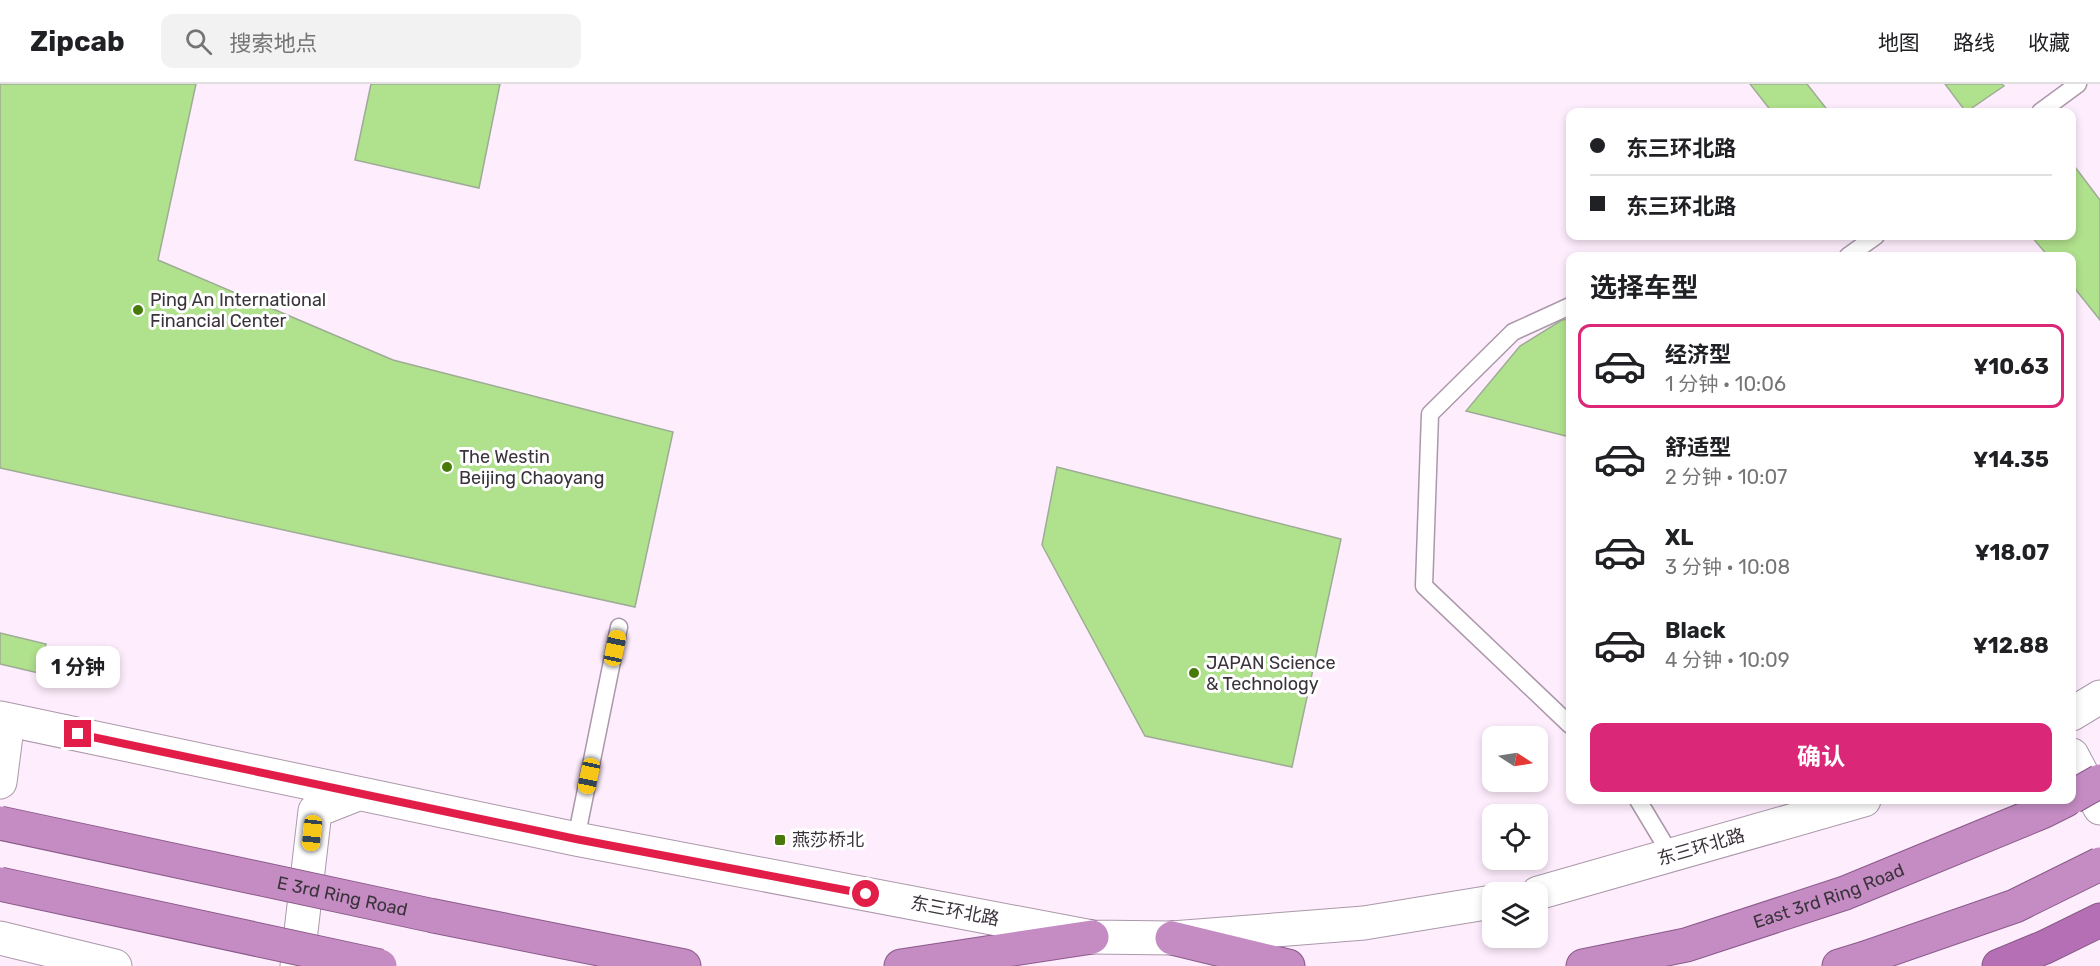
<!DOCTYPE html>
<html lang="zh">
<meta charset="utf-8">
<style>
body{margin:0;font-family:Rubik,"Noto Sans SC",sans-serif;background:#f2f2f2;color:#202124;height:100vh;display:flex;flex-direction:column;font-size:22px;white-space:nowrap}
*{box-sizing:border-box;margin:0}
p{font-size:20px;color:#757577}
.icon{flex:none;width:33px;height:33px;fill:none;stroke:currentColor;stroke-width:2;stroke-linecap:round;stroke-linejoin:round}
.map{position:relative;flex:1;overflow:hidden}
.sheet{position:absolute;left:1566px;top:168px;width:510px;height:552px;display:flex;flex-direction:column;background:#fff;border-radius:12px;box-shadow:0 3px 9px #0003}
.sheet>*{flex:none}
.guide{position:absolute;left:1566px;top:24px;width:510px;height:132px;border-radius:12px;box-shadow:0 3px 9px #0003;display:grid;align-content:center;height:132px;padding:0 24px;background:#fff}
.needle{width:39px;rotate:102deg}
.fabs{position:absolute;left:1482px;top:642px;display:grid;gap:12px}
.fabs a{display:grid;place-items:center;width:66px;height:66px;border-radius:12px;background:#fff;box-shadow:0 3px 9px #0003;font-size:30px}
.end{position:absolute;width:27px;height:27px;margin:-14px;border:8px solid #e11d48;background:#fff;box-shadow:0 0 0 3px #fff}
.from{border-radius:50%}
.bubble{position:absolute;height:42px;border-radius:12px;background:#fff;box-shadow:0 3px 9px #0003;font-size:20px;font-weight:700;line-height:42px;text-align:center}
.car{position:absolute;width:18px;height:36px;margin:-18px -9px;border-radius:8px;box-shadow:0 0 4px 2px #0007;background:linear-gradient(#f5c518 24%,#345 0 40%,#f5c518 0 76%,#345 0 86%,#f5c518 0)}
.guide b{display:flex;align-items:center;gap:21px;height:57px;font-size:22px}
.guide b+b{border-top:2px solid #e0e0e0}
.guide i{width:15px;height:15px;background:#202124}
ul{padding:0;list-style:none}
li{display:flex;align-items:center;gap:18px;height:84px;margin:0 12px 9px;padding:0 12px;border:3px solid transparent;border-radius:12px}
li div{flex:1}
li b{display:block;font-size:22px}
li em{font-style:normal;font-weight:700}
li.active{border-color:#db2777}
li>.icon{width:54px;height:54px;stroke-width:1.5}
h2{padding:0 24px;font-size:27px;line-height:72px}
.action{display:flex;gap:12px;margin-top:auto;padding:12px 24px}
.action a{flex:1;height:69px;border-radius:12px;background:#db2777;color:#fff;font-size:24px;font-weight:700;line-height:69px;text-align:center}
header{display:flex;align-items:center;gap:36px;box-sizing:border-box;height:84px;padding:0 30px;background:#fff;border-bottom:2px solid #e0e0e0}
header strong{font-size:28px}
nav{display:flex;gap:33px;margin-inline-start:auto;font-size:21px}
.search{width:420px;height:54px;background:#f2f2f2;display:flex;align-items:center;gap:15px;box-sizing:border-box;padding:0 21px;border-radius:12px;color:#757577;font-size:22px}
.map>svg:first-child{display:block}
.building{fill:#b0e18c;stroke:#9eac96;stroke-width:1.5}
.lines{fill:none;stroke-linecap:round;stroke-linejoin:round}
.service-casing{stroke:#ab98aa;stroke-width:19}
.tertiary-casing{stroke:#ab98aa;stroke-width:35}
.trunk-casing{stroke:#8a5a8a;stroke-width:35}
.motorway-casing{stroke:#8a5a8a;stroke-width:35}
.service{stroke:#fff;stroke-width:16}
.tertiary{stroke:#fff;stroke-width:33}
.trunk{stroke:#c48cc3;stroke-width:33}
.motorway{stroke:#b56fb4;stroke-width:33}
.trunk-bridge-casing{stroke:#8a5a8a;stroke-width:35;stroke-linecap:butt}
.trunk-bridge{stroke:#c48cc3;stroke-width:33}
.route{stroke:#e11d48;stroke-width:8}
.poi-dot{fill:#477b09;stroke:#fff;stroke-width:2}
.labels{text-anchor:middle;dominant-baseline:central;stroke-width:6;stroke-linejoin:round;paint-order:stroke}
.poi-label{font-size:18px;fill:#3b333b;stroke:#fff;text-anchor:start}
.street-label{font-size:18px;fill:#3b333b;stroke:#fff}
</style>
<header>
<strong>Zipcab</strong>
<div class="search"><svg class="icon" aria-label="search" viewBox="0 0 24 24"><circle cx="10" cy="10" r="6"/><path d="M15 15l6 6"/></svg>搜索地点</div>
<nav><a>地图</a><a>路线</a><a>收藏</a></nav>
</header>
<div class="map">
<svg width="2100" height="882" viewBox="0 0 2100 882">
<rect width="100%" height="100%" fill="#feedfd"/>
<path class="building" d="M 0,0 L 196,0 L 158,176 L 393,276 L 673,348 L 635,523 L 0,384 Z
M 371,0 L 500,0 L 479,104 L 355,76 Z
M 1750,0 L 1807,0 L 1829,28 L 1772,28 Z
M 1945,0 L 2002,0 L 2004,2 L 1966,28 Z
M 2072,79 L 2100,116 L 2100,236 L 2072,201 L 2072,172 L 2048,172 L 2031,152 L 2072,152 Z
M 1570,235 L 1570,353 L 1466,327 L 1520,262 L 1562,236 Z
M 1057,383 L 1341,455 L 1292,683 L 1145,652 L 1042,461 Z
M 0,549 L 46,560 L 39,589 L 0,580 Z"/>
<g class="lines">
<defs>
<path id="service" d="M 2040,28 L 2078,0
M 1848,172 L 1876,152
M 1570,222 L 1513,248 L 1430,330 L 1424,502 L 1570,641
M 1638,716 L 1671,771
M 576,755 L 619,543"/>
<path id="tertiary" d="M 2072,630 L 2100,613
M 0,634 L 576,755 L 1092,853 L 1172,854 L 1364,839 L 1492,818
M 2072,671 L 2100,724
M 0,698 L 8,636
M 1538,809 L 1864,716
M 0,854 L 115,882
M 297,882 L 315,727 L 358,710"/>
<g id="trunk">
<path d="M 434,832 L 684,882"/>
<path d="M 1172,854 L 1288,882"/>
<path d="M 901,882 L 1092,853"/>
<path id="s1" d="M 1583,882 L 1686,861 L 1845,809 L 2042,728 L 2066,716"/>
<path d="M 1839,882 L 1865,874"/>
</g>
<path id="motorway" d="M 1999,882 L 2045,863 L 2100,836"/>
</defs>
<use href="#service" class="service-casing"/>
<use href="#tertiary" class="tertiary-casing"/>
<use href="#trunk" class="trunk-casing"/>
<use href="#motorway" class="motorway-casing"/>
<use href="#service" class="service"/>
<use href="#tertiary" class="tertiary"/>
<use href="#trunk" class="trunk"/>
<use href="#motorway" class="motorway"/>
<defs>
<g id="trunk-bridge">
<path d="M 2072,713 L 2100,697"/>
<path id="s2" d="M 0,739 L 434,832"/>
<path d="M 0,800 L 380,882"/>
<path d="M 1865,874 L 2015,822 L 2100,780"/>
</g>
</defs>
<use href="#trunk-bridge" class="trunk-bridge-casing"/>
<use href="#trunk-bridge" class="trunk-bridge"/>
</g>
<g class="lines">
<path class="route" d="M 78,650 L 576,755 L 866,810"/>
</g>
<g class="poi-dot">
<circle cx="138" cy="226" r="6"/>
<circle cx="447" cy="383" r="6"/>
<circle cx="1194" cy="589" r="6"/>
<rect x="774" y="750" width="12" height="12" rx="3"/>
</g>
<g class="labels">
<g class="poi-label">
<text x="150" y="216">Ping An International<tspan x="150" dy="21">Financial Center</tspan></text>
<text x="459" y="373">The Westin<tspan x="459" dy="21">Beijing Chaoyang</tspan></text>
<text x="1206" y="579">JAPAN Science<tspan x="1206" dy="21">&amp; Technology</tspan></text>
<text x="792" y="756">燕莎桥北</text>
</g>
<g class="street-label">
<text transform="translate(1701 763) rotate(-16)">东三环北路</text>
<text stroke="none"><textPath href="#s2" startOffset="350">E 3rd Ring Road</textPath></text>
<text stroke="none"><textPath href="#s1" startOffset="256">East 3rd Ring Road</textPath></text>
<text transform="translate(955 827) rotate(11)">东三环北路</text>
</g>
</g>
</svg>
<div class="fabs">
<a><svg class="needle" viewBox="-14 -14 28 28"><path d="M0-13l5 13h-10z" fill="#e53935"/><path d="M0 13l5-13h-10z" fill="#757577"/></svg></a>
<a><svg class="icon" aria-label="locate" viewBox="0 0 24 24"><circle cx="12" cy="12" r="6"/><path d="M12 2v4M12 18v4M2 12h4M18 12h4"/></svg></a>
<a><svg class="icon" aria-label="layers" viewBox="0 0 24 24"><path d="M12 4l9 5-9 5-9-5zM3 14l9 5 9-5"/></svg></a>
</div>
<i class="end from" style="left:866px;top:810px"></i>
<i class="end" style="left:78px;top:650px"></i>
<div class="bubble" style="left:36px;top:562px;width:84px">1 分钟</div>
<i class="car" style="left:615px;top:564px;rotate:12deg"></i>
<i class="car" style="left:589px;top:692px;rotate:192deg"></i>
<i class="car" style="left:312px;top:749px;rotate:186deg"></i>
<div class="guide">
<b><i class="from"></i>东三环北路</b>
<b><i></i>东三环北路</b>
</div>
<section class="sheet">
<h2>选择车型</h2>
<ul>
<li class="active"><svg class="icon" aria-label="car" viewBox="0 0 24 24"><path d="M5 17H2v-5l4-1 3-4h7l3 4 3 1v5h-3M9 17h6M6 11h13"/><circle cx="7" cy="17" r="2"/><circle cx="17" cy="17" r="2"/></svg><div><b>经济型</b><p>1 分钟 · 10:06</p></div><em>¥10.63</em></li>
<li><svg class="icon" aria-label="car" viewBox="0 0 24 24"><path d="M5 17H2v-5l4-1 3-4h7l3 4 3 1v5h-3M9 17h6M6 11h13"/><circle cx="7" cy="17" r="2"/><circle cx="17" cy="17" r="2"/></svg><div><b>舒适型</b><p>2 分钟 · 10:07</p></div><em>¥14.35</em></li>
<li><svg class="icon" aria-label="car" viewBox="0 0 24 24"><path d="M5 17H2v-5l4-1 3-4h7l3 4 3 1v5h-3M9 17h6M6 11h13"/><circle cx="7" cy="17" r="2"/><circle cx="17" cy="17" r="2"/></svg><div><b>XL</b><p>3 分钟 · 10:08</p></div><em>¥18.07</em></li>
<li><svg class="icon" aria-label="car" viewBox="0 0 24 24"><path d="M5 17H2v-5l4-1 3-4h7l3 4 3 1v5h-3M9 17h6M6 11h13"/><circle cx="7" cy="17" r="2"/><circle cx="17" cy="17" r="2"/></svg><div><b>Black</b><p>4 分钟 · 10:09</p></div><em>¥12.88</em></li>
</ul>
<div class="action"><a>确认</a></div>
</section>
</div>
